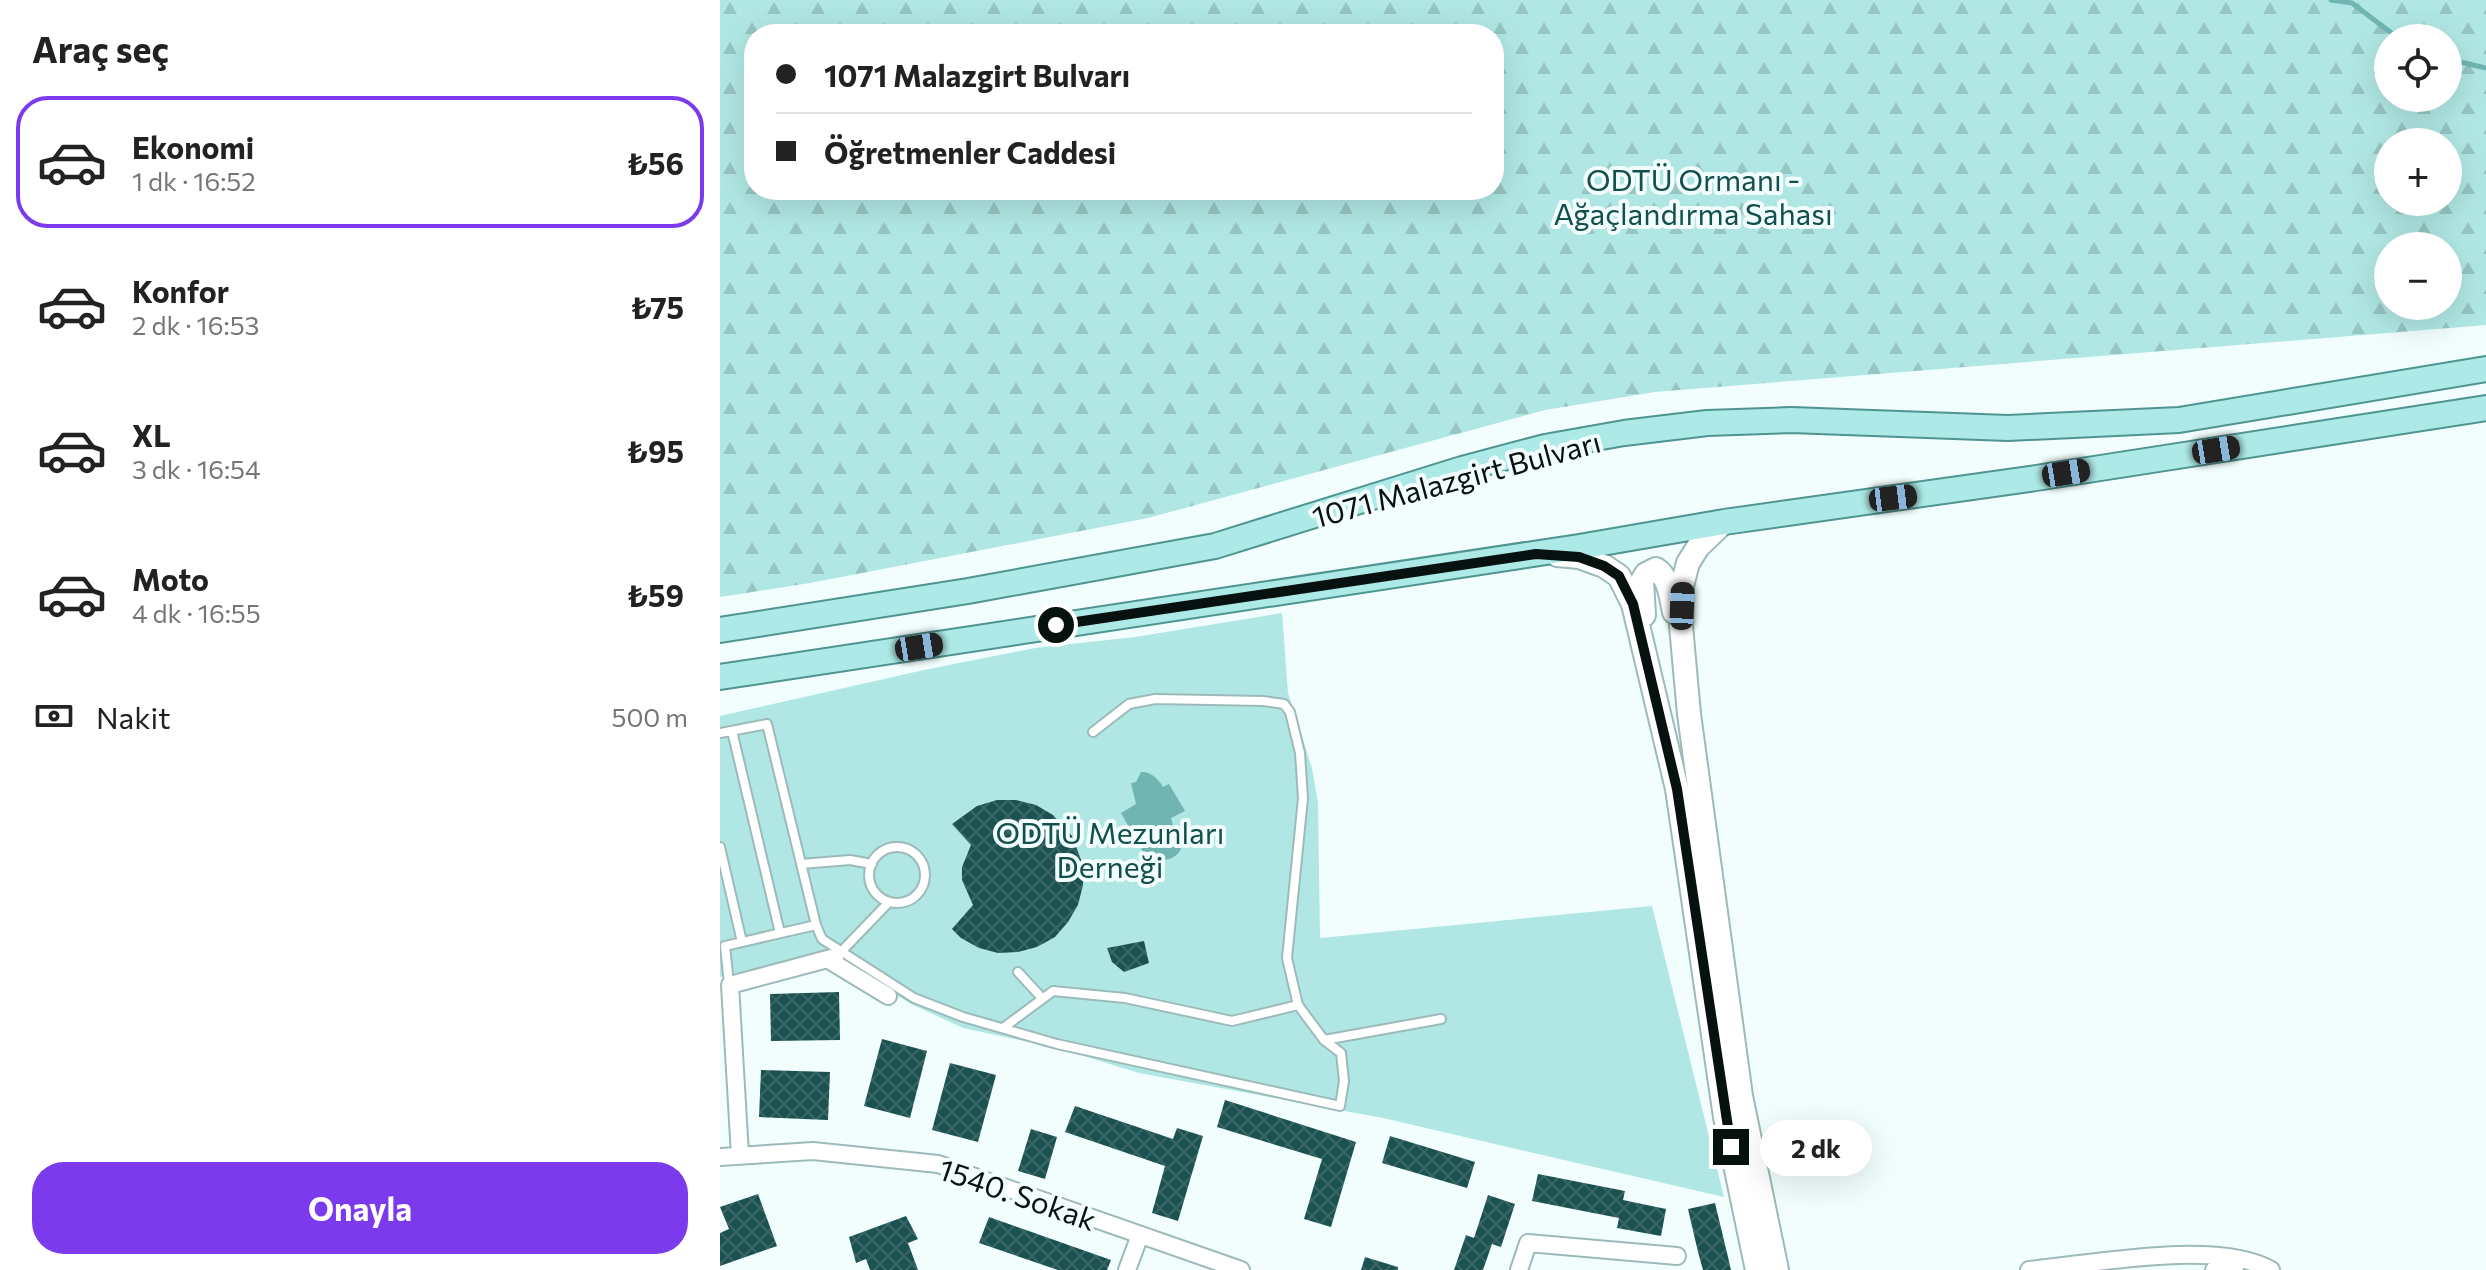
<!DOCTYPE html>
<html lang="tr">
<meta charset="utf-8">
<style>
body{margin:0;font-family:Commissioner,sans-serif;background:#f6f6f6;color:#222;height:100vh;display:flex;flex-direction:column;font-size:30px;white-space:nowrap}
*{box-sizing:border-box;margin:0}
p{font-size:26px;color:#767676}
.icon{flex:none;width:44px;height:44px;fill:none;stroke:currentColor;stroke-width:2;stroke-linecap:round;stroke-linejoin:round}
.map{position:relative;flex:1;overflow:hidden}
.sheet{display:flex;flex-direction:column;background:#fff;width:720px}
.sheet>*{flex:none}
.top-card{position:absolute;left:24px;top:24px;width:760px;height:176px;border-radius:32px;box-shadow:0 8px 32px #0002;display:grid;align-content:center;height:176px;padding:0 32px;background:#fff}
.fabs{position:absolute;left:1654px;top:24px;display:grid;gap:16px}
.fabs a{display:grid;place-items:center;width:88px;height:88px;border-radius:50%;background:#fff;box-shadow:0 8px 32px #0002;font-size:40px}
.end{position:absolute;width:36px;height:36px;margin:-18px;border:10px solid #061110;background:#fff;box-shadow:0 0 0 4px #fff}
.from{border-radius:50%}
.bubble{position:absolute;height:56px;border-radius:28px;background:#fff;box-shadow:0 8px 32px #0002;font-size:26px;font-weight:700;line-height:56px;text-align:center}
.car{position:absolute;width:24px;height:48px;margin:-24px -12px;border-radius:10px;box-shadow:0 0 6px 2px #0007;background:linear-gradient(#222 24%,#8ab4d8 0 40%,#222 0 76%,#8ab4d8 0 86%,#222 0)}
.top-card b{display:flex;align-items:center;gap:28px;height:76px;font-size:30px}
.top-card b+b{border-top:2px solid #e0e0e0}
.top-card i{width:20px;height:20px;background:#222}
ul{padding:0;list-style:none}
li{display:flex;align-items:center;gap:24px;height:132px;margin:0 16px 12px;padding:0 16px;border:4px solid transparent;border-radius:32px}
li div{flex:1}
li b{display:block;font-size:30px}
li em{font-style:normal;font-weight:700}
li.current{border-color:#7c3aed}
li>.icon{width:72px;height:72px;stroke-width:1.5}
h2{padding:0 32px;font-size:36px;line-height:96px}
.pay{display:flex;align-items:center;gap:20px;height:88px;padding:0 32px;font-size:30px}
.pay p{margin-inline-start:auto}
.button{display:flex;gap:16px;margin-top:auto;padding:16px 32px}
.button a{flex:1;height:92px;border-radius:32px;background:#7c3aed;color:#fff;font-size:32px;font-weight:700;line-height:92px;text-align:center}
main{display:flex;flex:1;min-height:0}
.map>svg:first-child{display:block}
.green{fill:#b0e7e4}
.forest{fill:url(#forest-firs);fill-rule:evenodd}
.water{fill:#70b5b2}
.lines{fill:none;stroke-linecap:round;stroke-linejoin:round}
.stream{stroke:#70b5b2;stroke-width:5}
.building{fill:url(#building-cross-hatch)}
.service-casing{stroke:#9cbab9;stroke-width:12}
.minor-casing{stroke:#9cbab9;stroke-width:20}
.secondary-casing{stroke:#9cbab9;stroke-width:26}
.primary-casing{stroke:#4f9491;stroke-width:28}
.service{stroke:#fff;stroke-width:8}
.minor{stroke:#fff;stroke-width:16}
.secondary{stroke:#fff;stroke-width:22}
.primary{stroke:#ade9e6;stroke-width:24}
.route{stroke:#061110;stroke-width:10}
.labels{text-anchor:middle;dominant-baseline:central;stroke-width:8;stroke-linejoin:round;paint-order:stroke}
.park-label{font-size:30px;fill:#124f4e;stroke:#f2fefd}
.street-label{font-size:30px;fill:#061110;stroke:#f2fefd}
</style>
<main>
<section class="sheet">
<h2>Araç seç</h2>
<ul>
<li class="current"><svg class="icon" aria-label="car" viewBox="0 0 24 24"><path d="M5 17H2v-5l4-1 3-4h7l3 4 3 1v5h-3M9 17h6M6 11h13"/><circle cx="7" cy="17" r="2"/><circle cx="17" cy="17" r="2"/></svg><div><b>Ekonomi</b><p>1 dk · 16:52</p></div><em>₺56</em></li>
<li><svg class="icon" aria-label="car" viewBox="0 0 24 24"><path d="M5 17H2v-5l4-1 3-4h7l3 4 3 1v5h-3M9 17h6M6 11h13"/><circle cx="7" cy="17" r="2"/><circle cx="17" cy="17" r="2"/></svg><div><b>Konfor</b><p>2 dk · 16:53</p></div><em>₺75</em></li>
<li><svg class="icon" aria-label="car" viewBox="0 0 24 24"><path d="M5 17H2v-5l4-1 3-4h7l3 4 3 1v5h-3M9 17h6M6 11h13"/><circle cx="7" cy="17" r="2"/><circle cx="17" cy="17" r="2"/></svg><div><b>XL</b><p>3 dk · 16:54</p></div><em>₺95</em></li>
<li><svg class="icon" aria-label="car" viewBox="0 0 24 24"><path d="M5 17H2v-5l4-1 3-4h7l3 4 3 1v5h-3M9 17h6M6 11h13"/><circle cx="7" cy="17" r="2"/><circle cx="17" cy="17" r="2"/></svg><div><b>Moto</b><p>4 dk · 16:55</p></div><em>₺59</em></li>
</ul>
<div class="pay"><svg class="icon" aria-label="cash" viewBox="0 0 24 24"><path d="M3 7h18v10H3z"/><circle cx="12" cy="12" r="2"/></svg>Nakit<p>500 m</p></div>
<div class="button"><a>Onayla</a></div>
</section>
<div class="map">
<svg width="1766" height="1270" viewBox="0 0 1766 1270">
<defs>
<pattern id="forest-firs" width="22" height="20" patternUnits="userSpaceOnUse" patternTransform="scale(2)"><rect width="22" height="20" fill="#b0e7e4"/><path d="M5 1l3.5 6h-7zM16 11l3.5 6h-7z" fill="#96c5c3"/></pattern>
<pattern id="building-cross-hatch" width="8" height="8" patternUnits="userSpaceOnUse" patternTransform="scale(2)"><rect width="8" height="8" fill="#1b5150"/><path d="M0 0l8 8M0 8l8-8" fill="none" stroke="#3a6665"/></pattern>
</defs>
<rect width="100%" height="100%" fill="#f2fefd"/>
<path class="green" d="M 562,613 L 568,693 L 592,768 L 598,803 L 600,938 L 932,906 L 1004,1197 L 663,1118 L 419,1073 L 341,1049 L 243,1028 L 191,1004 L 104,951 L 0,977 L 0,716 L 204,670 L 315,648 L 415,637 Z"/>
<path class="forest" d="M 0,0 L 1766,0 L 1766,325 L 935,392 L 825,410 L 428,518 L 90,583 L 0,597 ZM 774,34 L 774,190 L 34,190 L 34,34 ZM 1668,38 L 1728,38 L 1728,98 L 1668,98 ZM 1668,142 L 1728,142 L 1728,202 L 1668,202 ZM 1668,246 L 1728,246 L 1728,306 L 1668,306 Z"/>
<path class="water" d="M 421,772 C 430,771 439,779 443,787 L 449,784 L 465,811 L 451,818 L 457,839 L 463,837 C 465,862 434,868 421,849 L 427,845 L 425,833 L 415,838 L 401,813 L 416,804 L 411,783 L 416,782 Z"/>
<g class="lines">
<path class="stream" d="M 1611,0 L 1632,3 L 1678,38
M 1728,59 L 1766,68"/>
</g>
<path class="building" d="M 277,800 L 296,800 L 316,805 L 333,815 L 352,836 L 363,865 L 363,885 L 358,905 L 348,922 L 335,937 L 317,947 L 298,952 L 278,953 L 259,948 L 241,938 L 232,929 L 253,905 L 242,880 L 242,867 L 251,845 L 232,824 L 257,806 Z
M 424,941 L 429,963 L 404,972 L 392,962 L 387,948 Z
M 119,992 L 120,1040 L 51,1041 L 50,994 Z
M 162,1039 L 207,1051 L 190,1118 L 144,1106 Z
M 230,1063 L 276,1075 L 258,1142 L 212,1130 Z
M 41,1070 L 110,1072 L 108,1120 L 39,1117 Z
M 505,1100 L 636,1142 L 611,1227 L 584,1219 L 602,1159 L 497,1127 Z
M 355,1106 L 453,1139 L 457,1128 L 483,1136 L 458,1221 L 432,1213 L 445,1166 L 345,1132 Z
M 311,1129 L 337,1137 L 325,1179 L 298,1171 Z
M 670,1136 L 755,1162 L 747,1188 L 662,1163 Z
M 818,1174 L 905,1191 L 903,1200 L 946,1209 L 941,1236 L 897,1228 L 899,1218 L 812,1201 Z
M 38,1194 L 57,1246 L 0,1266 L 0,1233 L 9,1229 L 0,1207 Z
M 768,1195 L 795,1204 L 781,1247 L 772,1244 L 763,1270 L 734,1270 L 746,1235 L 754,1238 Z
M 995,1203 L 1008,1257 L 1011,1270 L 983,1270 L 978,1252 L 968,1209 Z
M 186,1216 L 198,1239 L 188,1243 L 198,1270 L 150,1270 L 146,1259 L 136,1263 L 129,1237 Z
M 269,1217 L 391,1260 L 387,1270 L 338,1270 L 259,1243 Z
M 645,1257 L 678,1267 L 678,1270 L 641,1270 Z"/>
<g class="lines">
<defs>
<path id="service" d="M 12,731 L 60,933
M 0,733 L 47,724 L 96,925 L 102,939 L 194,998 L 243,1017 L 337,1044 L 620,1106 L 624,1081 L 621,1053 L 604,1040 L 578,1005 L 567,958 L 583,798 L 580,753 L 570,712 L 564,704 L 543,701 L 435,699 L 409,704 L 373,732
M 0,847 L 22,942
M149 875a28 28 0 1 1 56 0a28 28 0 1 1-56 0Z
M 81,864 L 130,860 L 152,864
M 119,954 L 169,902
M 298,972 L 322,998
M 9,984 L 5,946 L 96,925
M 283,1028 L 333,991 L 405,998 L 512,1021 L 578,1005
M 604,1040 L 721,1019"/>
<path id="minor" d="M 107,959 L 168,996
M 20,1155 L 10,985 L 115,957
M 0,1157 L 93,1151 L 218,1164 L 521,1270
M 407,1270 L 420,1235
M 799,1270 L 808,1243 L 957,1256
M 1309,1270 C 1372,1264 1498,1239 1551,1270
M 1494,1270 L 1515,1270"/>
<path id="secondary" d="M 1004,522 L 978,547 L 968,563 L 962,586 L 961,626 L 969,714 L 1021,1096 L 1057,1270
M 837,555 L 859,557 L 884,566 L 899,576 L 913,604 L 957,789 L 1005,1117 L 1037,1270
M 924,615 L 922,581 L 926,574 L 936,569 C 949,577 951,598 954,612"/>
<path id="primary" d="M 0,630 L 248,591 L 495,546 L 742,469 L 825,447 L 904,433 L 987,423 L 1071,420 L 1288,428 L 1459,420 L 1766,369
M 0,677 L 859,547 L 1004,522 L 1316,478 L 1766,408"/>
</defs>
<use href="#service" class="service-casing"/>
<use href="#minor" class="minor-casing"/>
<use href="#secondary" class="secondary-casing"/>
<use href="#primary" class="primary-casing"/>
<use href="#service" class="service"/>
<use href="#minor" class="minor"/>
<use href="#secondary" class="secondary"/>
<use href="#primary" class="primary"/>
</g>
<g class="lines">
<path class="route" d="M 336,625 L 816,554 L 859,557 L 884,566 L 899,576 L 913,604 L 957,789 L 1011,1147"/>
</g>
<g class="labels">
<g class="park-label">
<text x="973" y="178">ODTÜ Ormanı -<tspan x="973" dy="34">Ağaçlandırma Sahası</tspan></text>
<text x="390" y="831">ODTÜ Mezunları<tspan x="390" dy="34">Derneği</tspan></text>
</g>
<g class="street-label">
<text transform="translate(736 478) rotate(-15)">1071 Malazgirt Bulvarı</text>
<text transform="translate(298 1193) rotate(19)">1540. Sokak</text>
</g>
</g>
</svg>
<div class="fabs">
<a><svg class="icon" aria-label="locate" viewBox="0 0 24 24"><circle cx="12" cy="12" r="6"/><path d="M12 2v4M12 18v4M2 12h4M18 12h4"/></svg></a>
<a>+</a>
<a>−</a>
</div>
<i class="end from" style="left:336px;top:625px"></i>
<i class="end" style="left:1011px;top:1147px"></i>
<div class="bubble" style="left:1040px;top:1120px;width:112px">2 dk</div>
<i class="car" style="left:1496px;top:450px;rotate:81deg"></i>
<i class="car" style="left:1346px;top:473px;rotate:81deg"></i>
<i class="car" style="left:1173px;top:498px;rotate:83deg"></i>
<i class="car" style="left:962px;top:606px;rotate:2deg"></i>
<i class="car" style="left:199px;top:647px;rotate:81deg"></i>
<div class="top-card">
<b><i class="from"></i>1071 Malazgirt Bulvarı</b>
<b><i></i>Öğretmenler Caddesi</b>
</div>
</div>
</main>
